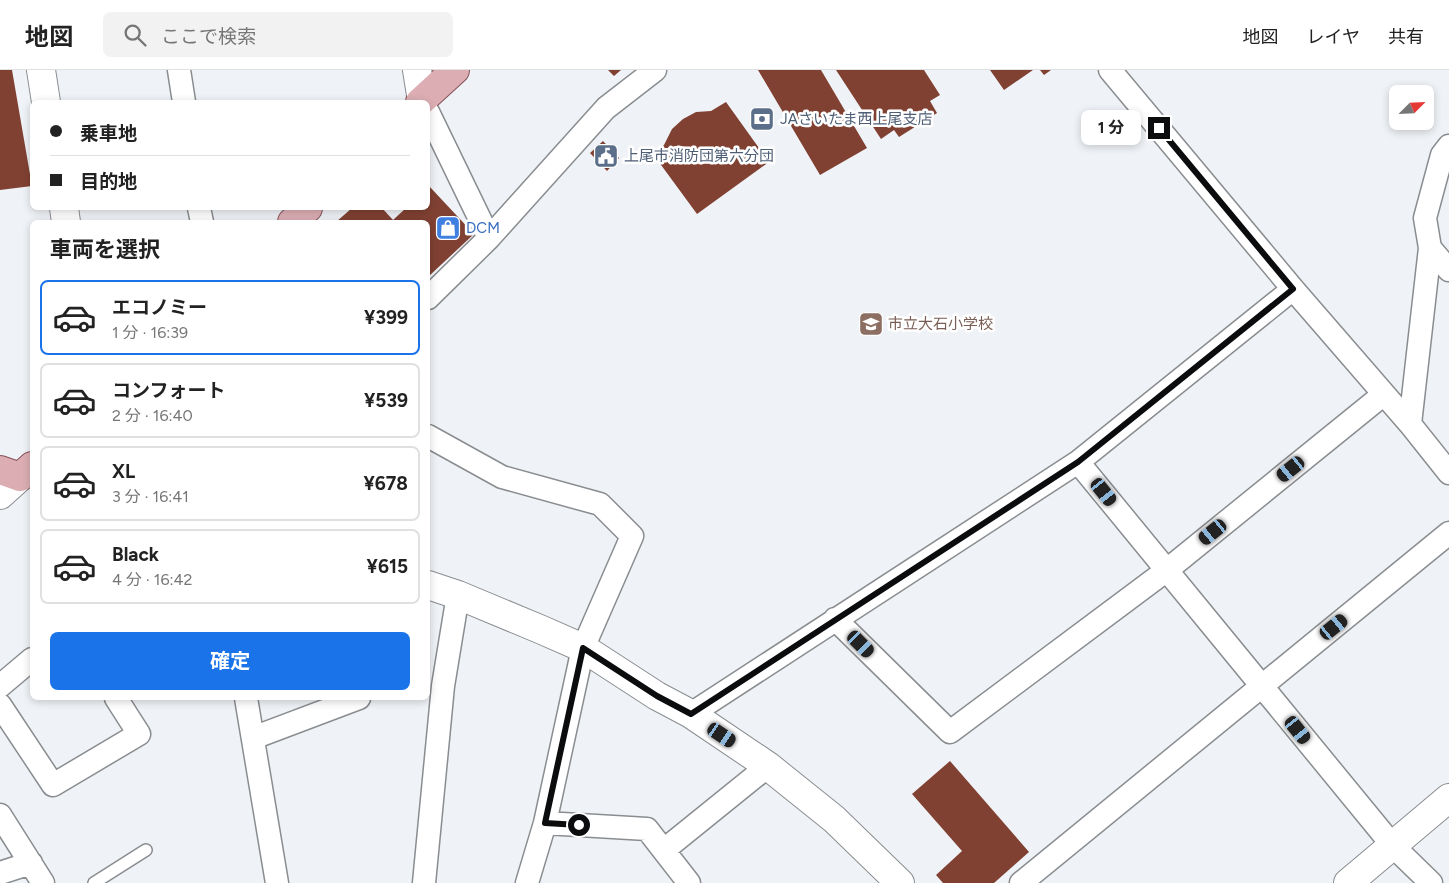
<!DOCTYPE html>
<html lang="ja">
<meta charset="utf-8">
<style>
body{margin:0;font-family:Figtree,"Noto Sans JP",sans-serif;background:#f2f2f2;color:#222;height:100vh;display:flex;flex-direction:column;font-size:19px;white-space:nowrap}
*{box-sizing:border-box;margin:0}
p{font-size:16px;color:#767676}
.icon{flex:none;width:28px;height:28px;fill:none;stroke:currentColor;stroke-width:2;stroke-linecap:round;stroke-linejoin:round}
.map{position:relative;flex:1;overflow:hidden}
.panel{position:absolute;left:30px;top:150px;width:400px;height:480px;display:flex;flex-direction:column;background:#fff;border-radius:8px;box-shadow:0 2px 8px #0003}
.panel>*{flex:none}
.hud{position:absolute;left:30px;top:30px;width:400px;height:110px;border-radius:8px;box-shadow:0 2px 8px #0003;display:grid;align-content:center;height:110px;padding:0 20px;background:#fff}
.needle{width:32px;rotate:66deg}
.controls{position:absolute;left:1389px;top:15px;display:grid;gap:10px}
.controls a{display:grid;place-items:center;width:45px;height:45px;border-radius:8px;background:#fff;box-shadow:0 2px 8px #0003;font-size:25px}
.end{position:absolute;width:22px;height:22px;margin:-11px;border:6px solid #0b0c0d;background:#fff;box-shadow:0 0 0 2px #fff}
.from{border-radius:50%}
.bubble{position:absolute;height:35px;border-radius:8px;background:#fff;box-shadow:0 2px 8px #0003;font-size:16px;font-weight:700;line-height:35px;text-align:center}
.car{position:absolute;width:15px;height:30px;margin:-15px -8px;border-radius:6px;box-shadow:0 0 4px 1px #0007;background:linear-gradient(#222 24%,#8ab4d8 0 40%,#222 0 76%,#8ab4d8 0 86%,#222 0)}
.hud b{display:flex;align-items:center;gap:18px;height:48px;font-size:19px}
.hud b+b{border-top:1px solid #e0e0e0}
.hud i{width:12px;height:12px;background:#222}
ul{padding:0;list-style:none}
li{display:flex;align-items:center;gap:15px;height:75px;margin:0 10px 8px;padding:0 10px;border:2px solid #e0e0e0;border-radius:8px}
li div{flex:1}
li b{display:block;font-size:19px}
li em{font-style:normal;font-weight:700}
li.active{border-color:#1a73e8}
li>.icon{width:45px;height:45px;stroke-width:1.5}
h2{padding:0 20px;font-size:22px;line-height:60px}
.cta{display:flex;gap:10px;margin-top:auto;padding:10px 20px}
.cta a{flex:1;height:58px;border-radius:8px;background:#1a73e8;color:#fff;font-size:20px;font-weight:700;line-height:58px;text-align:center}
header{display:flex;align-items:center;gap:30px;box-sizing:border-box;height:70px;padding:0 25px;background:#fff;border-bottom:1px solid #e0e0e0}
header strong{font-size:24px}
nav{display:flex;gap:28px;margin-inline-start:auto;font-size:18px}
.search{width:350px;height:45px;background:#f2f2f2;display:flex;align-items:center;gap:12px;box-sizing:border-box;padding:0 18px;border-radius:8px;color:#767676;font-size:19px}
.map>svg:first-child{display:block}
.building{fill:#804132}
.lines{fill:none;stroke-linecap:round;stroke-linejoin:round}
.service-casing{stroke:#8a8d90;stroke-width:14}
.minor-casing{stroke:#8a8d90;stroke-width:25}
.tertiary-casing{stroke:#8a8d90;stroke-width:30}
.secondary-casing{stroke:#8a8d90;stroke-width:30}
.primary-casing{stroke:#835259;stroke-width:30}
.service{stroke:#fff;stroke-width:11}
.minor{stroke:#fff;stroke-width:22}
.tertiary{stroke:#fff;stroke-width:28}
.secondary{stroke:#fff;stroke-width:28}
.primary{stroke:#dcaeb4;stroke-width:28}
.route{stroke:#0b0c0d;stroke-width:6}
.labels{text-anchor:middle;dominant-baseline:central;stroke-width:5;stroke-linejoin:round;paint-order:stroke}
.service-label{font-size:15px;fill:#4e5e75;stroke:#fff;text-anchor:start}
.shop-label{font-size:15px;fill:#366cbe;stroke:#fff;text-anchor:start}
.education-label{font-size:15px;fill:#785e54;stroke:#fff;text-anchor:start}
</style>
<header>
<strong>地図</strong>
<div class="search"><svg class="icon" aria-label="search" viewBox="0 0 24 24"><circle cx="10" cy="10" r="6"/><path d="M15 15l6 6"/></svg>ここで検索</div>
<nav><a>地図</a><a>レイヤ</a><a>共有</a></nav>
</header>
<div class="map">
<svg width="1449" height="813" viewBox="0 0 1449 813">
<rect width="100%" height="100%" fill="#eff2f6"/>
<path class="building" d="M 0,0 L 12,0 L 32,116 L 0,120 Z
M 608,0 L 621,0 L 614,6 Z
M 758,0 L 821,0 L 867,78 L 820,105 Z
M 836,0 L 924,0 L 940,25 L 930,31 L 937,43 L 899,67 L 894,60 L 881,69 Z
M 990,0 L 1033,0 L 1004,20 Z
M 1040,0 L 1051,0 L 1044,5 Z
M 726,32 L 769,92 L 697,144 L 653,84 L 664,75 L 672,59 L 683,49 L 696,42 L 711,41 Z
M 603,71 L 619,88 L 607,101 L 590,83 Z
M 429,116 L 474,164 L 428,207 L 428,152 L 336,152 L 352,138 L 382,138 L 393,150 L 406,138 L 428,138 L 428,118 Z
M 950,691 L 1029,782 L 994,813 L 943,813 L 936,805 L 962,781 L 912,724 Z"/>
<g class="lines">
<defs>
<path id="service" d="M 94,813 L 146,780"/>
<path id="minor" d="M 179,0 L 184,32
M 1110,0 L 1293,219 L 1410,354 L 1449,403
M 428,42 L 489,168
M 199,138 L 202,152
M 1430,178 L 1449,200
M 428,228 L 489,168 L 606,38 L 655,0
M 1410,354 L 1430,178 L 1425,148 L 1442,85 L 1449,76
M 428,366 L 502,407 L 600,434 L 632,466 L 583,578 L 545,753 L 527,813
M 1078,392 L 1393,776 L 1431,813
M 835,549 L 950,662 L 1167,500 L 1384,324
M 0,616 L 32,589
M 246,628 L 277,813
M 0,635 L 53,715 L 139,664 L 116,628
M 691,644 L 1078,392 L 1293,219
M 253,668 L 359,628
M 0,745 L 43,813
M 545,753 L 647,759 L 689,813
M 664,780 L 768,696
M 0,803 L 31,793
M 424,813 L 443,616 L 458,525
M 1021,813 L 1449,463"/>
<path id="tertiary" d="M 41,0 L 46,32
M 417,0 L 422,31
M 64,138 L 66,152
M 428,515 L 458,525 L 542,560 L 583,578 L 657,626 L 691,644 L 768,696 L 834,749 L 900,813
M 1348,813 L 1449,728"/>
<path id="secondary" d="M 0,425 L 20,407"/>
<path id="primary" d="M 420,32 L 455,0
M 292,152 L 308,138
M 0,400 L 20,407 L 32,396"/>
</defs>
<use href="#service" class="service-casing"/>
<use href="#minor" class="minor-casing"/>
<use href="#tertiary" class="tertiary-casing"/>
<use href="#secondary" class="secondary-casing"/>
<use href="#primary" class="primary-casing"/>
<use href="#service" class="service"/>
<use href="#minor" class="minor"/>
<use href="#tertiary" class="tertiary"/>
<use href="#secondary" class="secondary"/>
<use href="#primary" class="primary"/>
</g>
<g class="lines">
<path class="route" d="M 579,755 L 545,753 L 583,578 L 657,626 L 691,644 L 1078,392 L 1293,219 L 1159,58"/>
</g>
<defs>
<symbol id="bank-square" viewBox="-11 -11 22 22"><rect x="-9" y="-9" width="18" height="18" rx="4" fill="#5c6f8a" stroke="#fff"/><path d="M-6-4H6V4H-6ZM0-2.3a2.3 2.3 0 1 0 0 4.6a2.3 2.3 0 1 0 0-4.6Z" fill="#fff"/></symbol>
<symbol id="civic-square" viewBox="-11 -11 22 22"><rect x="-9" y="-9" width="18" height="18" rx="4" fill="#5c6f8a" stroke="#fff"/><path d="M-.6-6.5H3V-4.5H.6V-3L4-1V1h2V6H-6V1h2V-1L-.6-3ZM-1.2 2.5V6h2.4V2.5Z" fill="#fff"/></symbol>
<symbol id="shop-square" viewBox="-11 -11 22 22"><rect x="-9" y="-9" width="18" height="18" rx="4" fill="#3f7fe0" stroke="#fff"/><path d="M-5-2.5h2.3a2.7 3.5 0 0 1 5.4 0H5L5.5 6h-11ZM-1.5-2.5h3a1.5 2.3 0 0 0-3 0Z" fill="#fff"/></symbol>
<symbol id="school-square" viewBox="-11 -11 22 22"><rect x="-9" y="-9" width="18" height="18" rx="4" fill="#8d6e63" stroke="#fff"/><path d="M0-5L7-2L0 1L-7-2ZM-4 1L0 2.5L4 1V4Q0 6-4 4Z" fill="#fff"/></symbol>
</defs>
<g fill-rule="evenodd">
<use href="#bank-square" x="748" y="35" width="28" height="28"/>
<use href="#civic-square" x="592" y="72" width="28" height="28"/>
<use href="#shop-square" x="434" y="144" width="28" height="28"/>
<use href="#school-square" x="857" y="240" width="28" height="28"/>
</g>
<g class="labels">
<g class="service-label">
<text x="780" y="49">JAさいたま西上尾支店</text>
<text x="624" y="86">上尾市消防団第六分団</text>
</g>
<g class="shop-label">
<text x="466" y="158">DCM</text>
</g>
<g class="education-label">
<text x="888" y="254">市立大石小学校</text>
</g>
</g>
</svg>
<div class="controls">
<a><svg class="needle" viewBox="-14 -14 28 28"><path d="M0-13l5 13h-10z" fill="#e53935"/><path d="M0 13l5-13h-10z" fill="#767676"/></svg></a>
</div>
<i class="end from" style="left:579px;top:755px"></i>
<i class="end" style="left:1159px;top:58px"></i>
<div class="bubble" style="left:1081px;top:40px;width:60px">1 分</div>
<i class="car" style="left:1291px;top:399px;rotate:231deg"></i>
<i class="car" style="left:1104px;top:422px;rotate:141deg"></i>
<i class="car" style="left:1213px;top:462px;rotate:231deg"></i>
<i class="car" style="left:1334px;top:557px;rotate:51deg"></i>
<i class="car" style="left:861px;top:574px;rotate:135deg"></i>
<i class="car" style="left:1298px;top:660px;rotate:141deg"></i>
<i class="car" style="left:722px;top:665px;rotate:124deg"></i>
<div class="hud">
<b><i class="from"></i>乗車地</b>
<b><i></i>目的地</b>
</div>
<section class="panel">
<h2>車両を選択</h2>
<ul>
<li class="active"><svg class="icon" aria-label="car" viewBox="0 0 24 24"><path d="M5 17H2v-5l4-1 3-4h7l3 4 3 1v5h-3M9 17h6M6 11h13"/><circle cx="7" cy="17" r="2"/><circle cx="17" cy="17" r="2"/></svg><div><b>エコノミー</b><p>1 分 · 16:39</p></div><em>¥399</em></li>
<li><svg class="icon" aria-label="car" viewBox="0 0 24 24"><path d="M5 17H2v-5l4-1 3-4h7l3 4 3 1v5h-3M9 17h6M6 11h13"/><circle cx="7" cy="17" r="2"/><circle cx="17" cy="17" r="2"/></svg><div><b>コンフォート</b><p>2 分 · 16:40</p></div><em>¥539</em></li>
<li><svg class="icon" aria-label="car" viewBox="0 0 24 24"><path d="M5 17H2v-5l4-1 3-4h7l3 4 3 1v5h-3M9 17h6M6 11h13"/><circle cx="7" cy="17" r="2"/><circle cx="17" cy="17" r="2"/></svg><div><b>XL</b><p>3 分 · 16:41</p></div><em>¥678</em></li>
<li><svg class="icon" aria-label="car" viewBox="0 0 24 24"><path d="M5 17H2v-5l4-1 3-4h7l3 4 3 1v5h-3M9 17h6M6 11h13"/><circle cx="7" cy="17" r="2"/><circle cx="17" cy="17" r="2"/></svg><div><b>Black</b><p>4 分 · 16:42</p></div><em>¥615</em></li>
</ul>
<div class="cta"><a>確定</a></div>
</section>
</div>
